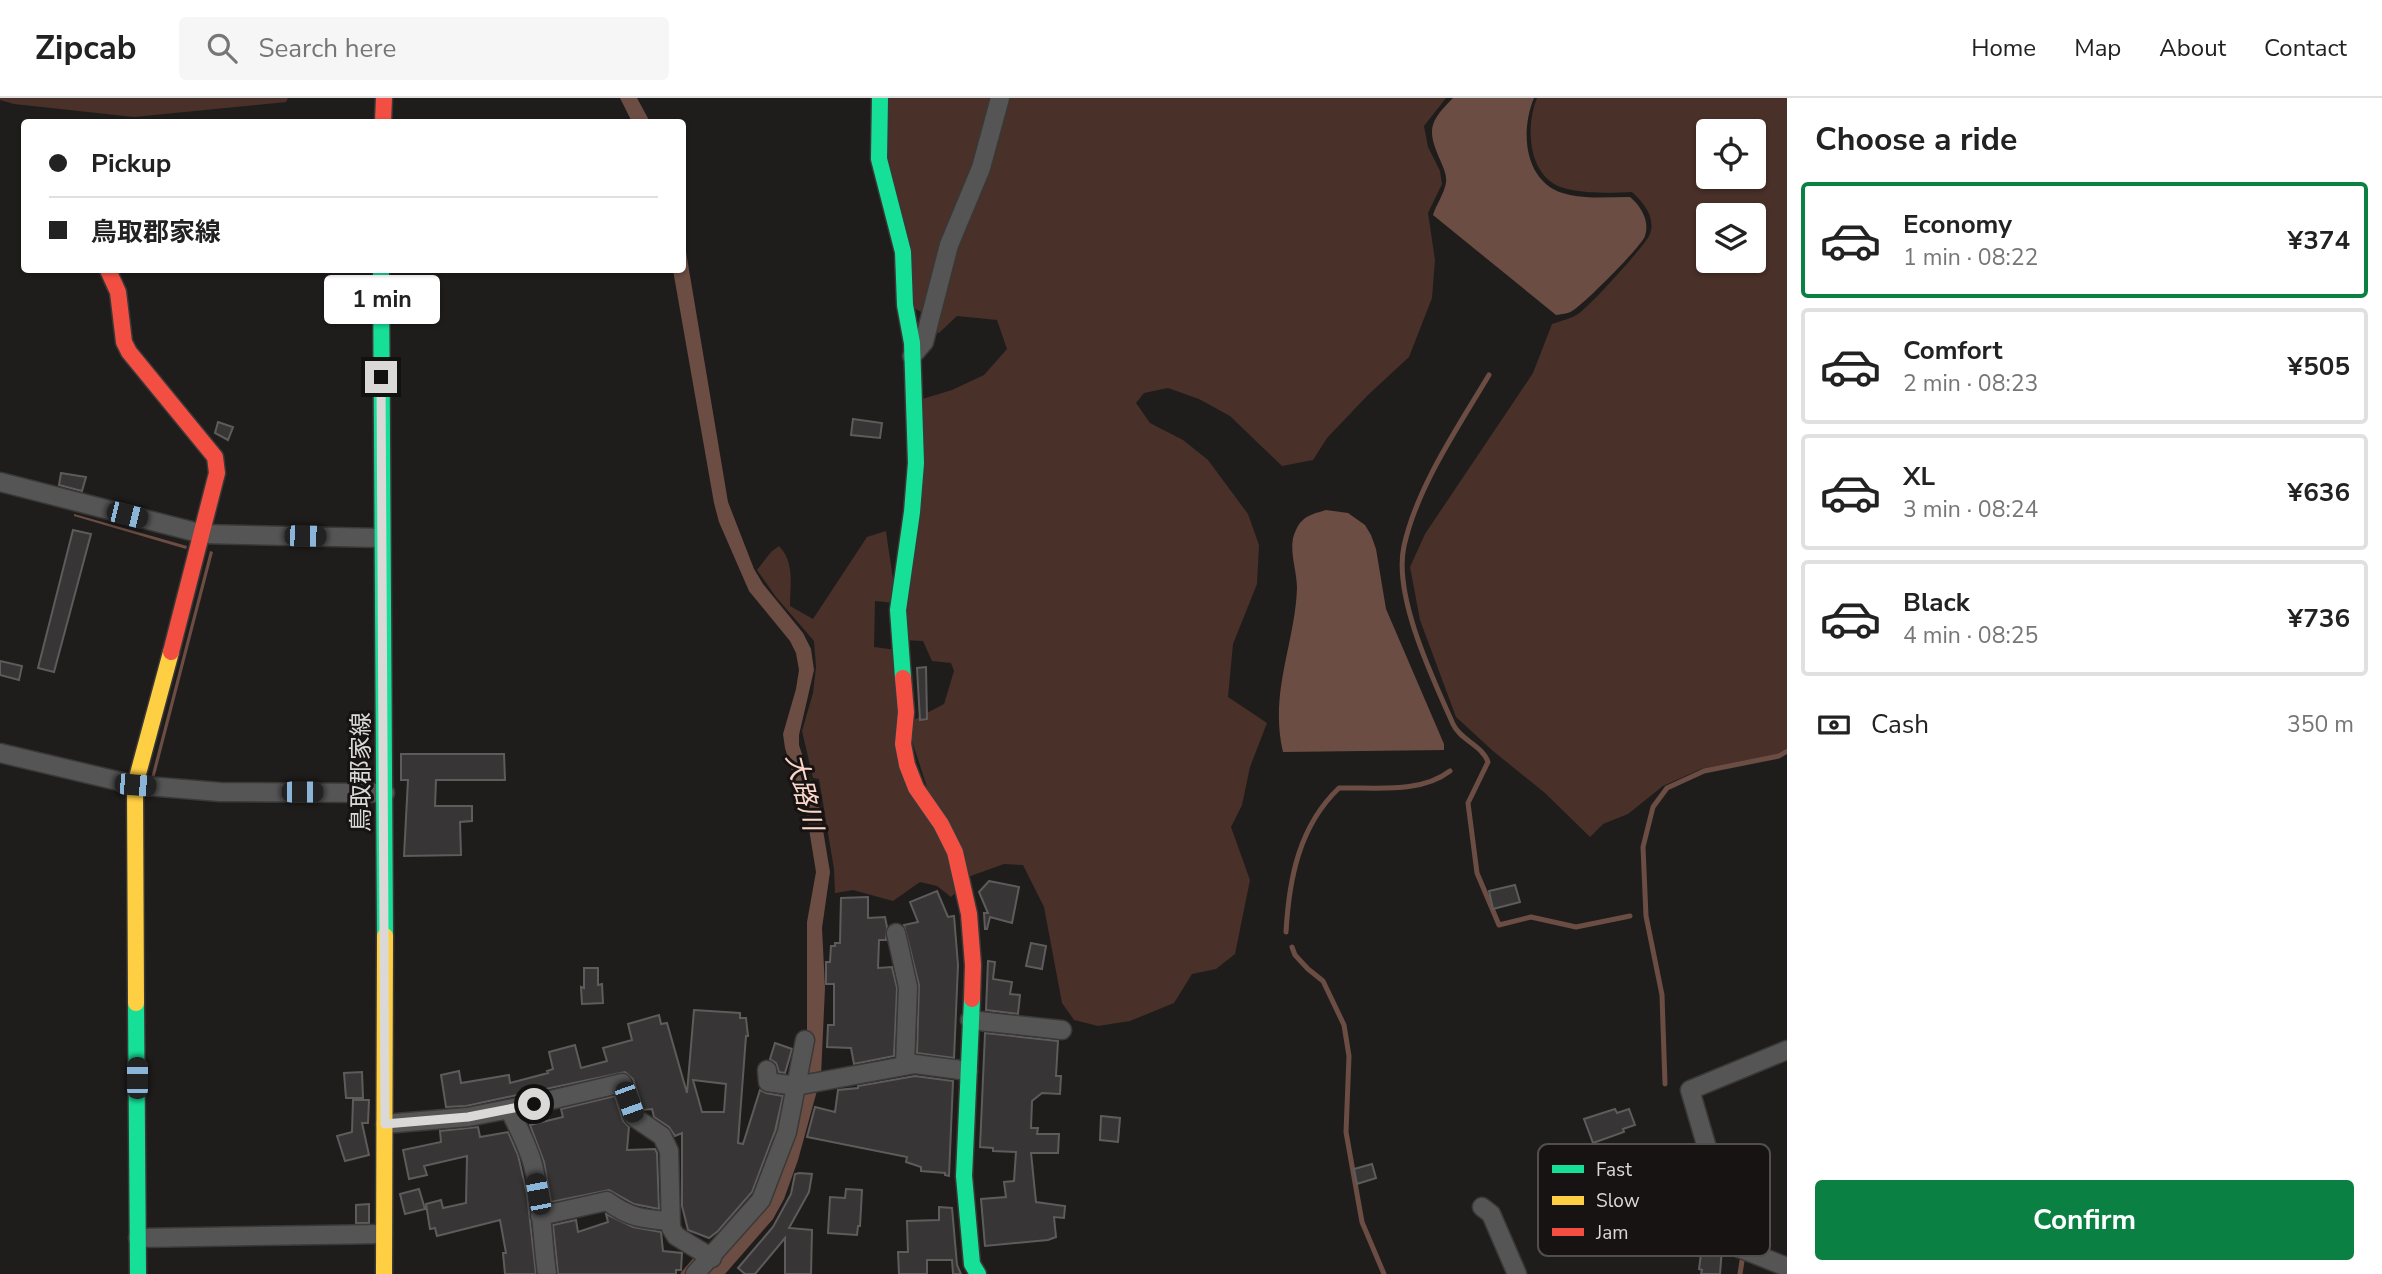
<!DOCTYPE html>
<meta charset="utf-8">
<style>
body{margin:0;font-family:"Nunito Sans","Noto Sans JP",sans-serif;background:#f6f6f6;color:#222;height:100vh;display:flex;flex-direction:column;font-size:26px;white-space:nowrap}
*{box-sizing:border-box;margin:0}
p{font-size:23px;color:#767676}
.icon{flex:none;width:38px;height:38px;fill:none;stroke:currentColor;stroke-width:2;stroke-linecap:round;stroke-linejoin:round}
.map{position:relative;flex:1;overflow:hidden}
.details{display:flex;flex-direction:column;background:#fff;width:595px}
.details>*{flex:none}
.top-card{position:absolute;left:21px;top:21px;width:665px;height:154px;border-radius:7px;box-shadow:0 2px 5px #0004;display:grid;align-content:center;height:154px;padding:0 28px;background:#fff}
.fabs{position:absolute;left:1696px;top:21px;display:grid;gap:14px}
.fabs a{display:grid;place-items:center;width:70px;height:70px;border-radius:7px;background:#fff;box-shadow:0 2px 5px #0004;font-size:35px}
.end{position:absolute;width:32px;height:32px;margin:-16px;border:9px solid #dbd9d8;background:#111;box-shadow:0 0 0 4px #111}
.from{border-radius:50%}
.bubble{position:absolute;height:49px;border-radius:7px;background:#fff;box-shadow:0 2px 5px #0004;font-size:23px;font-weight:700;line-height:49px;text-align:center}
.car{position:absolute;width:21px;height:42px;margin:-21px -10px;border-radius:9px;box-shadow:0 0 5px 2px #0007;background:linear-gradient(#222 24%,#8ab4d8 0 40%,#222 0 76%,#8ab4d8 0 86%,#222 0)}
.top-card b{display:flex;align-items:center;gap:24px;height:66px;font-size:26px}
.top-card b+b{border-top:2px solid #e0e0e0}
.top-card i{width:18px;height:18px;background:#222}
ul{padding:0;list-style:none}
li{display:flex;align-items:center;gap:21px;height:116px;margin:0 14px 10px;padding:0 14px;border:4px solid #e0e0e0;border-radius:7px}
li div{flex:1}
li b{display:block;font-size:26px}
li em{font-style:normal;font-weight:700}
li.current{border-color:#0b8043}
li>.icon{width:63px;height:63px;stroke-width:1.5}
h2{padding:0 28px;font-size:32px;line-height:84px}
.pay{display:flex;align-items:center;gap:18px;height:77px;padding:0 28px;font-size:26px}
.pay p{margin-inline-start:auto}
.action{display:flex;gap:14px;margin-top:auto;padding:14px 28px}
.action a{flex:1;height:80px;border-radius:7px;background:#0b8043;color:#fff;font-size:28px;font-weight:700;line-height:80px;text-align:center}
header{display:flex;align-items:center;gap:42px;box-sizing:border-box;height:98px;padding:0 35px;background:#fff;border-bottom:2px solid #e0e0e0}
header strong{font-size:33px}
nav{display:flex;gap:38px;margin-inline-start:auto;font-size:24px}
.search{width:490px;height:63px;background:#f6f6f6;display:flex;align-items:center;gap:18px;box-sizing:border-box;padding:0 24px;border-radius:7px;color:#767676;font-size:26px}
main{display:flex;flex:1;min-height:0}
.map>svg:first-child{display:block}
.green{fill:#493028;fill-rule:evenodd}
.water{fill:#6c4d43}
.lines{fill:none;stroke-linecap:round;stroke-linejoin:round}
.stream{stroke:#6c4d43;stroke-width:5}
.building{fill:#373535;stroke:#5d5c5b;stroke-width:2;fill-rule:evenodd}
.street-casing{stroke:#3a3938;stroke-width:21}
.fast-casing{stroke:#3a3938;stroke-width:19}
.slow-casing{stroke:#3a3938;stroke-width:19}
.jam-casing{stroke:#3a3938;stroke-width:19}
.street{stroke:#565555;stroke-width:18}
.fast{stroke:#16e098;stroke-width:16}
.slow{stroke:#ffcf43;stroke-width:16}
.jam{stroke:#f24e42;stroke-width:16}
.route{stroke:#dbd9d8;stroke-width:9}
.labels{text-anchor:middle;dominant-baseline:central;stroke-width:6;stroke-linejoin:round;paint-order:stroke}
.street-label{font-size:24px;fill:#dbd9d8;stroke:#161312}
.water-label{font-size:26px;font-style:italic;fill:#fcd6c9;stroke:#161312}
.key{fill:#161312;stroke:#514e4d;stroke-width:2}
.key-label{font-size:19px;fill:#dbd9d8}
</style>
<header>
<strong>Zipcab</strong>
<div class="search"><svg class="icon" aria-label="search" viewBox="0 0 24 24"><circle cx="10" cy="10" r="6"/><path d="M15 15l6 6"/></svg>Search here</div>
<nav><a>Home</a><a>Map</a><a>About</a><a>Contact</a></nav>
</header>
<main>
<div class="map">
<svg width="1787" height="1176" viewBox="0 0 1787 1176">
<rect width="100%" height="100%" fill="#1f1d1c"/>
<path class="green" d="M 0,0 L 288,0 L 286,4 L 134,19 L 14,6 L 0,2 Z
M 885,0 L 997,0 L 929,218 L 910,208 L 882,27 Z
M 1003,0 L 1446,0 L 1424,28 L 1428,49 L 1440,73 L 1442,86 L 1428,115 L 1435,162 L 1432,200 L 1409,259 L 1368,297 L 1327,340 L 1313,362 L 1282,368 L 1230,318 L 1199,301 L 1168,290 L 1144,295 L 1136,305 L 1150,325 L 1183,342 L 1208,362 L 1248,416 L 1259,447 L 1257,486 L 1233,546 L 1228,599 L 1267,625 L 1250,669 L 1242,707 L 1231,729 L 1250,782 L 1235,856 L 1216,871 L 1192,876 L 1174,905 L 1130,923 L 1098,928 L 1074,922 L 1062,905 L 1044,809 L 1023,767 L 1004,766 L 965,780 L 921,692 L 908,625 L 944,606 L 954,573 L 951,565 L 932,563 L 923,543 L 903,542 L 919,302 L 952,292 L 984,277 L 1007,251 L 997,222 L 957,218 L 939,235 L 931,234 Z
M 1537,0 L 1787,0 L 1787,650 L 1778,656 L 1701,671 L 1663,688 L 1628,716 L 1603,726 L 1590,739 L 1545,695 L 1493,653 L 1456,619 L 1420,522 L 1410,469 L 1425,436 L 1533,275 L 1552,226 C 1560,223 1571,221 1578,216 C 1588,210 1646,147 1650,136 C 1656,119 1643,104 1632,94 C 1611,95 1566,97 1550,83 C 1527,65 1527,24 1537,0 ZM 1754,33 L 1754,79 L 1708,79 L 1708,33 ZM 1754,117 L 1754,163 L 1708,163 L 1708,117 Z
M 886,433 C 889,457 894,480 895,505 L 875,503 L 874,549 L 897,552 L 902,612 L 960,791 L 951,799 L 937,788 L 920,784 L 893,803 L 853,792 L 835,795 L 834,771 L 819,681 L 813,680 L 802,633 L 813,595 L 816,569 L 814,543 L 776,499 L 757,472 L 771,454 L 779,448 C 795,465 790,486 790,508 L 813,521 L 867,439 Z"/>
<path class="water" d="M 620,0 L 637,0 L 650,24 L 632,24 Z
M 1453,0 L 1534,0 C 1519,36 1525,89 1570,97 C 1590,101 1610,99 1630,99 C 1641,108 1650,123 1645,138 C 1641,149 1583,207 1572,213 C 1568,216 1561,216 1556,217 L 1433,117 C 1436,107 1444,96 1446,85 C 1447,78 1444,71 1441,64 C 1427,32 1428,25 1453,0 Z
M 683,136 L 728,404 L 754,471 L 763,486 L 803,535 L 811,551 L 814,572 L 799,637 L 799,647 L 811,684 L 815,684 L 830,774 L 822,830 L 825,890 L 821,978 L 798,1062 L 784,1101 L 773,1121 L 725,1176 L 705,1176 L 763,1111 L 807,945 L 807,824 L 816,774 L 804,700 L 794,691 L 797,689 L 785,650 L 783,636 L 796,591 L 799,572 L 796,555 L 790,543 L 749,493 L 719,424 L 714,405 L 673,172 L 682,172 Z
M 1326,412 L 1348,415 L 1365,427 L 1371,437 L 1376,451 L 1386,511 L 1444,646 L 1444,652 L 1283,654 C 1269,595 1295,546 1297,490 C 1297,471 1287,449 1296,432 C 1302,418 1313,416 1326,412 Z
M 74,416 L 187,448 L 186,451 L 74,418 Z
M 210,453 L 213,454 L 154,681 L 151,680 Z"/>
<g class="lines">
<path class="stream" d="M 1489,277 C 1458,329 1417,389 1404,448 C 1393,498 1433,581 1453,626 C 1460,642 1482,647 1488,664 L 1468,705 L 1477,775 L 1499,827 L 1531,819 L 1576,829 L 1630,818
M 1286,834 C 1289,781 1299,728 1339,690 C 1375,689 1420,696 1450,673
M 1292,849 L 1295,857 L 1308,871 L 1323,883 L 1344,927 L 1349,958 L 1346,1034 L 1362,1124 L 1384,1176
M 1665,986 L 1662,897 L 1646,818 L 1643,749 L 1653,709 L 1667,690 L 1704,673 L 1779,658 L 1787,653
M 776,1039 L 782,1014
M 683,1176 L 696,1161
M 1740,1176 L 1742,1163"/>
</g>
<path class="building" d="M 853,321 L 882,325 L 880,340 L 851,337 Z
M 218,324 L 233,329 L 228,342 L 215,335 Z
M 61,375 L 86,379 L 82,393 L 59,387 Z
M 73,432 L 91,436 L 54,574 L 38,570 Z
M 0,563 L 22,568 L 19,582 L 0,577 Z
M 926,569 L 927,621 L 920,622 L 917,570 Z
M 401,656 L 504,656 L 505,682 L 436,682 L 435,708 L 472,708 L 472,723 L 460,724 L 461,757 L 404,758 L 408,682 L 401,682 Z
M 989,783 L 1019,789 L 1012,825 L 990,819 L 987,831 L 985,831 L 984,815 L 988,815 L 979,794 Z
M 1515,787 L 1520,804 L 1493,811 L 1489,793 Z
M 937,793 L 948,819 L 954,818 L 958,867 L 954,960 L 917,955 L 919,887 L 904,827 L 918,824 L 910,804 Z
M 868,799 L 868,820 L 885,819 L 887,829 L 886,842 L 879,842 L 878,870 L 892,869 L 897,890 L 894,958 L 854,966 L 851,950 L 827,949 L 828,927 L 834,927 L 834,886 L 826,886 L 826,864 L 830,864 L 831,848 L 835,848 L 835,845 L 840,845 L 841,800 Z
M 1031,845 L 1046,848 L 1042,871 L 1026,868 Z
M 988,863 L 995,864 L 993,881 L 1012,884 L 1010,896 L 1020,897 L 1018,916 L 986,912 Z
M 584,870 L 598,870 L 598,887 L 602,886 L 603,905 L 582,906 L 581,889 L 584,890 Z
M 694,912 L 740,915 L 740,920 L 746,920 L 748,938 L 746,938 L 738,1045 L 743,1046 L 760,992 L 766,995 L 783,998 L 775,1033 L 752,1094 L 718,1133 L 709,1140 L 688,1132 L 682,1108 L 682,1035 L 675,1038 L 669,1029 L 654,1019 L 652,1011 L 643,1012 L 633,981 L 625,974 L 466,1008 L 446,1009 L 441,977 L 459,973 L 461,985 L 509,977 L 510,985 L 548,975 L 547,973 L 553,971 L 549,954 L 575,947 L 581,970 L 607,963 L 603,950 L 632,942 L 628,926 L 659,917 L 661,926 L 667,925 L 687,995 ZM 693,982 L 726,986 L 724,1014 L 702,1014 Z
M 985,935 L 1058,943 L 1056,978 L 1061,978 L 1060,996 L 1042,995 L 1032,1003 L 1031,1030 L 1038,1030 L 1037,1036 L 1059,1036 L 1058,1055 L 1031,1055 L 1036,1104 L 1065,1108 L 1064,1120 L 1054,1119 L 1056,1139 L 1048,1142 L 985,1148 L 981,1101 L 1006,1099 L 1004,1084 L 1014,1083 L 1016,1054 L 993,1053 L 993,1050 L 980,1049 Z
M 775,945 L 792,951 L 785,975 L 779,974 L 776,965 L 770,961 Z
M 362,974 L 363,1000 L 346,1000 L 344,975 Z
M 915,978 L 953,983 L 949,1078 L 945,1077 L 945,1075 L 921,1073 L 921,1069 L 906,1064 L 907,1059 L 807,1039 L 815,1009 L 835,1014 L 838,992 L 858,990 L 858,988 Z
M 615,998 L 623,1023 L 629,1029 L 627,1052 L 655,1051 L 657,1055 L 659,1111 L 634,1106 L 609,1092 L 551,1104 L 544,1064 L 530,1027 L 563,1019 L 561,1011 Z
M 353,1002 L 369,1002 L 368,1025 L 362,1025 L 369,1057 L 345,1063 L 337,1038 L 352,1034 Z
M 1615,1011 L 1617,1015 L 1629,1011 L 1635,1027 L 1623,1031 L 1624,1034 L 1593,1045 L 1584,1021 Z
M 1101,1018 L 1120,1020 L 1118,1044 L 1100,1042 Z
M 478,1029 L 480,1039 L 508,1034 L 518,1057 L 527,1096 L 536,1176 L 505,1176 L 503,1155 L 506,1155 L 500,1122 L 437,1138 L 435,1130 L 430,1131 L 426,1106 L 441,1102 L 443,1110 L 466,1105 L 467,1058 L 424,1068 L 427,1077 L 409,1081 L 403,1052 L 441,1044 L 440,1033 Z
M 1372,1066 L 1376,1080 L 1357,1086 L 1354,1071 Z
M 799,1075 L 812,1076 L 809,1094 L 789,1130 L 812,1132 L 811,1176 L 785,1176 L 785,1140 L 755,1176 L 745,1176 L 738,1170 L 773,1129 L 791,1096 L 795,1076 Z
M 419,1091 L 425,1111 L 405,1116 L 400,1096 Z
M 846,1091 L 862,1092 L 860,1128 L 858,1128 L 857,1137 L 828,1135 L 830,1099 L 845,1100 Z
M 369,1106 L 369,1125 L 356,1125 L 356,1107 Z
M 939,1109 L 952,1110 L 957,1167 L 961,1176 L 953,1176 L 952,1162 L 927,1162 L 927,1176 L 899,1176 L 898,1154 L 908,1154 L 907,1123 L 939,1122 Z
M 606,1116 L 633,1129 L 661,1134 L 663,1153 L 682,1155 L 681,1172 L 676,1172 L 676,1176 L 558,1176 L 553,1127 L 576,1122 L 578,1134 L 608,1124 Z
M 1702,1148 L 1722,1150 L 1720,1176 L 1701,1176 L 1702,1172 L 1699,1171 Z"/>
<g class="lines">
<defs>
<path id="street" d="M 912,258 L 924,244 L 949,147 L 981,70 L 1000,0
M 0,384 L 203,436 L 381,440
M 0,655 L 135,687 L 220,694 L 385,695
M 896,835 L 908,889 L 905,967
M 970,922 L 1062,932
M 1787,952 L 1690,992 L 1728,1121 L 1739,1150 L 1787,1169
M 767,972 L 768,984 L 796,988 L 915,966 L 968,973
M 509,1011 C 518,1029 528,1048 533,1067 C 542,1103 542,1140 547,1176
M 385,1026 L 468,1019 L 534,1006 L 622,985 L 634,1019 L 662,1038 L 669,1053 L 671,1130 L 676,1138 L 712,1160
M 1482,1109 L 1491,1116 L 1517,1176
M 540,1118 L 607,1103 C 630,1120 643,1121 670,1123
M 138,1140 L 383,1136
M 695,1176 L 761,1102 L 787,1034 L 805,942"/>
<path id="fast" d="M 880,0 L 879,61 L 903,154 L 905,207 L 912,245 L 916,365 L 912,414 L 898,512 L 903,580
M 381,172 L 385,838
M 972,901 L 964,1078 L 972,1166 L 978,1176
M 136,905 L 138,1176"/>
<path id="slow" d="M 136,905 L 135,687 L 171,554
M 384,1176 L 385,838"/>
<path id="jam" d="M 383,24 L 384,0
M 108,172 L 118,194 L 124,244 L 129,254 L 215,359 L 217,375 L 171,554
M 903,580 L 906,614 L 903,646 L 907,667 L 916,690 L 941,726 L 955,754 L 969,816 L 973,867 L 972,901"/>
</defs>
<use href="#street" class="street-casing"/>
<use href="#fast" class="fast-casing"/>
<use href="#slow" class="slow-casing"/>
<use href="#jam" class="jam-casing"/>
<use href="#street" class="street"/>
<use href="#fast" class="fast"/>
<use href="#slow" class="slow"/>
<use href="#jam" class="jam"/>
</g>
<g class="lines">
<path class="route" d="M 381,279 L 385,1026 L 468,1019 L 534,1006"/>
</g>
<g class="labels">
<g class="street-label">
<text transform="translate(361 674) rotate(-90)">鳥取郡家線</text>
</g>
<g class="water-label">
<text transform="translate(804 694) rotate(76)">大路川</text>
</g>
</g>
<rect x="1538" y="1046" width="232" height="112" rx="10" class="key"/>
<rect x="1552" y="1067" width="32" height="8" fill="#16e098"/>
<rect x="1552" y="1098" width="32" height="9" fill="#ffcf43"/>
<rect x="1552" y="1130" width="32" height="8" fill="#f24e42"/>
<g class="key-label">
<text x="1596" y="1078">Fast</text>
<text x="1596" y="1109">Slow</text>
<text x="1596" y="1141">Jam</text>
</g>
</svg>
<div class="fabs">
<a><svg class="icon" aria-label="locate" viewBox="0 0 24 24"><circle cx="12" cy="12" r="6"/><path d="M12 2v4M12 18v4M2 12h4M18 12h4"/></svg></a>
<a><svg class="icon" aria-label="layers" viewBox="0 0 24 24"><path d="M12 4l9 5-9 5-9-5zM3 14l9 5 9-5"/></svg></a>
</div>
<i class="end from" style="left:534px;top:1006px"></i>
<i class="end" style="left:381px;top:279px"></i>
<div class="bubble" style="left:324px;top:177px;width:116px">1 min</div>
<i class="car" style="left:127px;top:417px;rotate:104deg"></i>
<i class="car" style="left:305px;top:438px;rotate:91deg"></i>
<i class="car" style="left:135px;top:687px;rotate:95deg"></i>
<i class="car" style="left:302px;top:694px;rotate:90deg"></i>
<i class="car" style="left:137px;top:980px;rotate:0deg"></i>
<i class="car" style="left:629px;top:1004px;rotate:160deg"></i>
<i class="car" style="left:538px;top:1096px;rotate:349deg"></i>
<div class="top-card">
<b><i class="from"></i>Pickup</b>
<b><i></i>鳥取郡家線</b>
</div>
</div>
<section class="details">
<h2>Choose a ride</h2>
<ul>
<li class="current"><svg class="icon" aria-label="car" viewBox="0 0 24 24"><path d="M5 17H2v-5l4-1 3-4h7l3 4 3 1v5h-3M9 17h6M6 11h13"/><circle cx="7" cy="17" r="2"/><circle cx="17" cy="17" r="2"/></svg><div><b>Economy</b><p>1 min · 08:22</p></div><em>¥374</em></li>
<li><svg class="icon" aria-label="car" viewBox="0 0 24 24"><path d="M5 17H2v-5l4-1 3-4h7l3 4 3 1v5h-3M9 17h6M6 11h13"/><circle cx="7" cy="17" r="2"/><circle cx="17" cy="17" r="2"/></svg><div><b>Comfort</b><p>2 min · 08:23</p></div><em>¥505</em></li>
<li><svg class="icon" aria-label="car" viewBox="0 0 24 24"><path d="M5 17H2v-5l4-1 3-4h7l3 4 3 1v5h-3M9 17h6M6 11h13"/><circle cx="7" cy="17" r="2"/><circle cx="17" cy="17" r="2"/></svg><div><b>XL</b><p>3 min · 08:24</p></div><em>¥636</em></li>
<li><svg class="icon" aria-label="car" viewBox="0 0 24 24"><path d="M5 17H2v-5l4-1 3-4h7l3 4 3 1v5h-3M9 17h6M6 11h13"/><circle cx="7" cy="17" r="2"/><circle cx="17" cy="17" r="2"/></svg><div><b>Black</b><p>4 min · 08:25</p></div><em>¥736</em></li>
</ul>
<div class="pay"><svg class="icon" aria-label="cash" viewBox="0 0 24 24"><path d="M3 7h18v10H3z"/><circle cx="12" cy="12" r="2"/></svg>Cash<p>350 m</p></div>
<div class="action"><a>Confirm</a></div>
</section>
</main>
